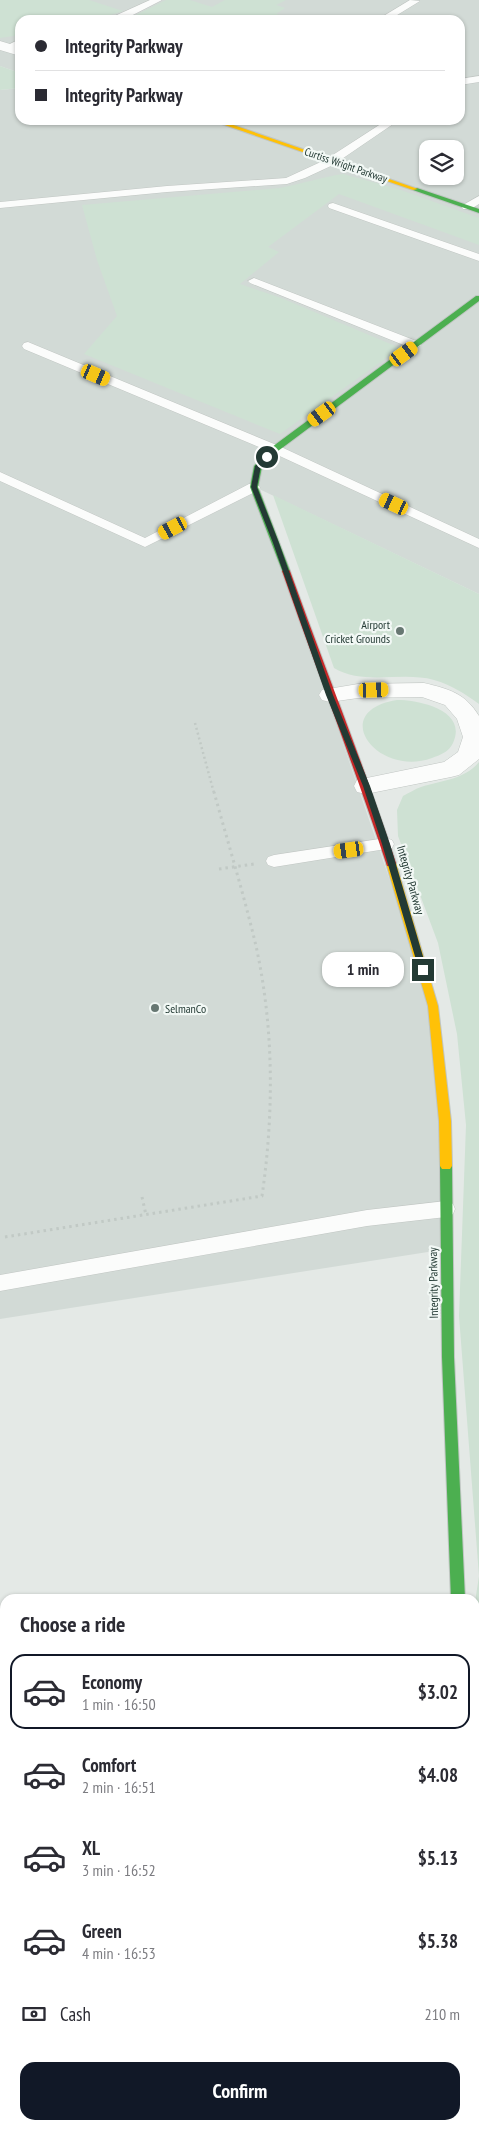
<!DOCTYPE html>
<meta charset="utf-8">
<style>
body{margin:0;font-family:"PT Sans Narrow",sans-serif;background:#f2f2f3;color:#2b2b33;height:100vh;display:flex;flex-direction:column;font-size:19px;white-space:nowrap}
*{box-sizing:border-box;margin:0}
p{font-size:16px;color:#7c7c81}
.icon{flex:none;width:28px;height:28px;fill:none;stroke:currentColor;stroke-width:2;stroke-linecap:round;stroke-linejoin:round}
.map{position:relative;flex:1;overflow:hidden}
.details{position:absolute;left:0px;top:1594px;width:480px;height:536px;display:flex;flex-direction:column;background:#fff;border-radius:15px 15px 0 0;box-shadow:0 1px 4px #0004}
.details>*{flex:none}
.top-card{position:absolute;left:15px;top:15px;width:450px;height:110px;border-radius:15px;box-shadow:0 1px 4px #0004;display:grid;align-content:center;height:110px;padding:0 20px;background:#fff}
.tools{position:absolute;left:419px;top:140px;display:grid;gap:10px}
.tools a{display:grid;place-items:center;width:45px;height:45px;border-radius:10px;background:#fff;box-shadow:0 1px 4px #0004;font-size:25px}
.end{position:absolute;width:22px;height:22px;margin:-11px;border:6px solid #233a34;background:#fff;box-shadow:0 0 0 2px #fff}
.from{border-radius:50%}
.bubble{position:absolute;height:35px;border-radius:15px;background:#fff;box-shadow:0 1px 4px #0004;font-size:16px;font-weight:600;line-height:35px;text-align:center}
.car{position:absolute;width:15px;height:30px;margin:-15px -8px;border-radius:6px;box-shadow:0 0 4px 1px #0007;background:linear-gradient(#f5c518 24%,#345 0 40%,#f5c518 0 76%,#345 0 86%,#f5c518 0)}
.top-card b{display:flex;align-items:center;gap:18px;height:48px;font-size:19px}
.top-card b+b{border-top:1px solid #e1e1e2}
.top-card i{width:12px;height:12px;background:#2b2b33}
ul{padding:0;list-style:none}
li{display:flex;align-items:center;gap:15px;height:75px;margin:0 10px 8px;padding:0 10px;border:2px solid transparent;border-radius:15px}
li div{flex:1}
li b{display:block;font-size:19px}
li em{font-style:normal;font-weight:600}
li.selected{border-color:#111827}
li>.icon{width:45px;height:45px;stroke-width:1.5}
h2{padding:0 20px;font-size:22px;line-height:60px}
.pay{display:flex;align-items:center;gap:12px;height:55px;padding:0 20px;font-size:19px}
.pay p{margin-inline-start:auto}
.primary-button{display:flex;gap:10px;margin-top:auto;padding:10px 20px}
.primary-button a{flex:1;height:58px;border-radius:15px;background:#111827;color:#fff;font-size:20px;font-weight:600;line-height:58px;text-align:center}
.map>svg:first-child{display:block}
.built{fill:#d2dad6;fill-rule:evenodd}
.green{fill:#cee1d3}
.lines{fill:none;stroke-linecap:round;stroke-linejoin:round}
.lane-casing{stroke:#c1c6c3;stroke-width:1}
.street-casing{stroke:#c1c6c3;stroke-width:1}
.fast-casing{stroke:#c0c6c3;stroke-width:2}
.slow-casing{stroke:#c0c6c3;stroke-width:2}
.jam-casing{stroke:#c0c6c3;stroke-width:2}
.path-far2{stroke:#c1c9c5;stroke-width:2;stroke-dasharray:1 2.5;stroke-linecap:butt}
.path-far1{stroke:#c1c9c5;stroke-width:2.5;stroke-dasharray:2 3;stroke-linecap:butt}
.path{stroke:#c1c9c5;stroke-width:3;stroke-dasharray:2.5 4;stroke-linecap:butt}
.lane{fill:#fbfcfb;fill-rule:evenodd}
.street{fill:#fbfcfb;fill-rule:evenodd}
.fast{fill:#4caf50;fill-rule:evenodd}
.slow{fill:#ffc107;fill-rule:evenodd}
.jam{fill:#c62828;fill-rule:evenodd}
.route{fill:#233a34}
.poi-dot{fill:#677772;stroke:#f2f8f5;stroke-width:2}
.labels{text-anchor:middle;dominant-baseline:central;stroke-width:4.5;stroke-linejoin:round;paint-order:stroke}
.far-street-label{font-size:11px;fill:#233a34;stroke:#f2f8f5}
.poi-label{font-size:12px;fill:#233a34;stroke:#f2f8f5;text-anchor:end}
.street-label{font-size:12px;fill:#233a34;stroke:#f2f8f5}
</style>
<div class="map">
<svg width="479" height="2129" viewBox="0 0 479 2129">
<rect width="100%" height="100%" fill="#e4e9e6"/>
<path class="built" d="M 0,0 L 479,0 L 479,594 L 255,487 L 433,1006 L 447,1249 L 0,1319 L 0,90 L 20,88 L 20,120 L 460,120 L 460,20 L 20,20 L 20,73 L 0,66 ZM 428,149 L 455,149 L 455,176 L 428,176 Z"/>
<path class="green" d="M 0,0 L 89,0 L 123,11 C 91,23 54,20 20,20 L 20,35 L 0,38 Z
M 166,0 L 190,0 L 212,7 L 225,0 L 286,0 L 276,5 L 285,8 L 276,14 L 297,20 L 263,20 L 256,18 L 251,20 L 126,20 Z
M 0,66 L 20,73 L 20,88 L 0,90 Z
M 343,174 L 398,189 L 479,218 L 479,245 L 339,194 L 268,247 L 279,252 L 240,284 L 281,298 L 400,348 L 280,434 L 84,354 L 117,316 L 97,260 L 82,205 L 280,188 C 302,184 321,177 343,174 Z
M 273,495 L 479,594 L 479,704 C 465,694 452,685 434,680 C 402,671 364,686 334,668 Z
M 397,700 C 419,700 468,710 453,743 C 449,752 440,755 432,758 C 377,778 327,711 397,700 Z
M 479,762 L 479,1695 L 475,1695 L 475,1602 L 479,1576 L 459,1316 L 466,1125 L 457,1034 L 438,943 L 398,836 L 397,810 L 403,796 C 409,793 415,789 421,787 C 442,780 464,780 479,762 Z"/>
<g class="lines">
<defs>
<path id="lane" d="M 150,0 L 162,0 L 123,20 L 106,20 Z
M 410,0 L 420,1 L 389,20 L 377,20 Z
M 20,39 L 20,46 L 7,51 L 2,48 Z
M 479,76 L 479,82 L 460,85 L 460,79 Z
M 387,120 L 399,120 L 333,165 L 305,178 L 287,184 L 167,192 L 0,208 L 0,202 L 167,186 L 286,178 L 325,160 Z
M 479,196 L 479,204 L 471,209 L 463,209 L 462,207 L 463,205 Z
M 333,203 L 479,254 L 479,261 L 329,208 L 328,206 L 329,204 Z
M 254,278 L 419,342 L 421,345 L 415,349 L 411,348 L 250,283 L 248,281 Z
M 28,342 L 279,446 L 479,539 L 479,548 L 271,452 L 24,349 L 22,346 L 24,343 Z
M 0,472 L 145,538 L 249,484 L 254,483 L 260,487 L 259,490 L 145,547 L 0,481 Z
M 386,838 L 392,840 L 394,844 L 392,848 L 274,867 L 268,865 L 266,861 L 268,857 L 274,855 Z
M 446,1201 L 453,1204 L 455,1209 L 453,1214 L 446,1217 L 367,1226 L 0,1291 L 0,1275 L 367,1210 Z"/>
<path id="street" d="M 0,41 L 20,47 L 20,56 L 0,50 Z
M 424,683 C 449,689 465,693 479,716 L 479,759 L 459,775 L 451,777 L 366,794 L 357,792 L 354,786 L 357,780 L 444,762 L 458,752 L 463,737 L 457,719 L 445,705 L 422,697 L 358,698 L 330,702 L 322,700 L 319,695 L 322,690 L 358,684 Z
M 475,1845 L 479,1847 L 479,1933 L 475,1931 Z"/>
<path id="fast" d="M 413,188 L 417,188 L 479,209 L 479,213 L 413,190 Z
M 476,296 L 479,296 L 479,301 L 278,451 L 262,467 L 258,487 L 290,571 L 286,574 L 283,573 L 250,487 L 254,466 L 272,447 Z
M 446,1161 L 450,1163 L 452,1166 L 454,1357 L 465,1599 L 451,1599 L 442,1357 L 440,1166 L 442,1163 Z
M 0,1694 L 5,1694 L 5,1708 L 0,1708 Z"/>
<path id="slow" d="M 210,120 L 219,120 L 418,189 L 413,190 Z
M 391,859 L 396,863 L 438,1006 L 451,1121 L 452,1166 L 450,1169 L 442,1169 L 440,1166 L 439,1121 L 428,1006 L 386,863 Z
M 475,1688 L 479,1688 L 479,1702 L 475,1702 Z"/>
<path id="jam" d="M 286,568 L 290,571 C 325,669 364,765 396,863 L 395,866 L 387,866 L 386,863 C 354,765 316,669 282,571 Z"/>
</defs>
<use href="#lane" class="lane-casing"/>
<use href="#street" class="street-casing"/>
<use href="#fast" class="fast-casing"/>
<use href="#slow" class="slow-casing"/>
<use href="#jam" class="jam-casing"/>
<path class="path-far2" d="M 258,18 L 266,20
M 285,20 L 289,18"/>
<path class="path-far1" d="M 195,723 L 214,793"/>
<path class="path" d="M 219,869 L 254,864
M 142,1197 L 146,1215
M 5,1237 L 262,1196 C 274,1113 274,1028 256,946 C 244,895 228,843 214,792"/>
<use href="#lane" class="lane"/>
<use href="#street" class="street"/>
<use href="#fast" class="fast"/>
<use href="#slow" class="slow"/>
<use href="#jam" class="jam"/>
</g>
<path class="route" d="M 265,456 L 270,457 L 261,466 L 257,487 L 279,543 L 333,695 L 370,786 L 390,844 L 427,970 L 426,972 L 420,972 L 419,970 L 382,844 L 363,786 L 326,695 L 273,543 L 251,487 L 255,466 Z"/>
<g class="poi-dot">
<circle cx="400" cy="631" r="5"/>
<circle cx="155" cy="1008" r="5"/>
</g>
<g class="labels">
<g class="far-street-label">
<text transform="translate(346 165) rotate(19)">Curtiss Wright Parkway</text>
</g>
<g class="poi-label">
<text x="390" y="624">Airport<tspan x="390" dy="14">Cricket Grounds</tspan></text>
<text x="165" y="1008" text-anchor="start">SelmanCo</text>
</g>
<g class="street-label">
<text transform="translate(411 880) rotate(74)">Integrity Parkway</text>
<text transform="translate(433 1283) rotate(-91)">Integrity Parkway</text>
</g>
</g>
</svg>
<div class="tools">
<a><svg class="icon" aria-label="layers" viewBox="0 0 24 24"><path d="M12 4l9 5-9 5-9-5zM3 14l9 5 9-5"/></svg></a>
</div>
<i class="end from" style="left:267px;top:457px"></i>
<i class="end" style="left:423px;top:970px"></i>
<div class="bubble" style="left:322px;top:952px;width:82px">1 min</div>
<i class="car" style="left:404px;top:354px;rotate:54deg"></i>
<i class="car" style="left:96px;top:375px;rotate:113deg"></i>
<i class="car" style="left:322px;top:414px;rotate:234deg"></i>
<i class="car" style="left:394px;top:504px;rotate:295deg"></i>
<i class="car" style="left:173px;top:528px;rotate:242deg"></i>
<i class="car" style="left:374px;top:690px;rotate:88deg"></i>
<i class="car" style="left:349px;top:850px;rotate:262deg"></i>
<div class="top-card">
<b><i class="from"></i>Integrity Parkway</b>
<b><i></i>Integrity Parkway</b>
</div>
<section class="details">
<h2>Choose a ride</h2>
<ul>
<li class="selected"><svg class="icon" aria-label="car" viewBox="0 0 24 24"><path d="M5 17H2v-5l4-1 3-4h7l3 4 3 1v5h-3M9 17h6M6 11h13"/><circle cx="7" cy="17" r="2"/><circle cx="17" cy="17" r="2"/></svg><div><b>Economy</b><p>1 min · 16:50</p></div><em>$3.02</em></li>
<li><svg class="icon" aria-label="car" viewBox="0 0 24 24"><path d="M5 17H2v-5l4-1 3-4h7l3 4 3 1v5h-3M9 17h6M6 11h13"/><circle cx="7" cy="17" r="2"/><circle cx="17" cy="17" r="2"/></svg><div><b>Comfort</b><p>2 min · 16:51</p></div><em>$4.08</em></li>
<li><svg class="icon" aria-label="car" viewBox="0 0 24 24"><path d="M5 17H2v-5l4-1 3-4h7l3 4 3 1v5h-3M9 17h6M6 11h13"/><circle cx="7" cy="17" r="2"/><circle cx="17" cy="17" r="2"/></svg><div><b>XL</b><p>3 min · 16:52</p></div><em>$5.13</em></li>
<li><svg class="icon" aria-label="car" viewBox="0 0 24 24"><path d="M5 17H2v-5l4-1 3-4h7l3 4 3 1v5h-3M9 17h6M6 11h13"/><circle cx="7" cy="17" r="2"/><circle cx="17" cy="17" r="2"/></svg><div><b>Green</b><p>4 min · 16:53</p></div><em>$5.38</em></li>
</ul>
<div class="pay"><svg class="icon" aria-label="cash" viewBox="0 0 24 24"><path d="M3 7h18v10H3z"/><circle cx="12" cy="12" r="2"/></svg>Cash<p>210 m</p></div>
<div class="primary-button"><a>Confirm</a></div>
</section>
</div>
